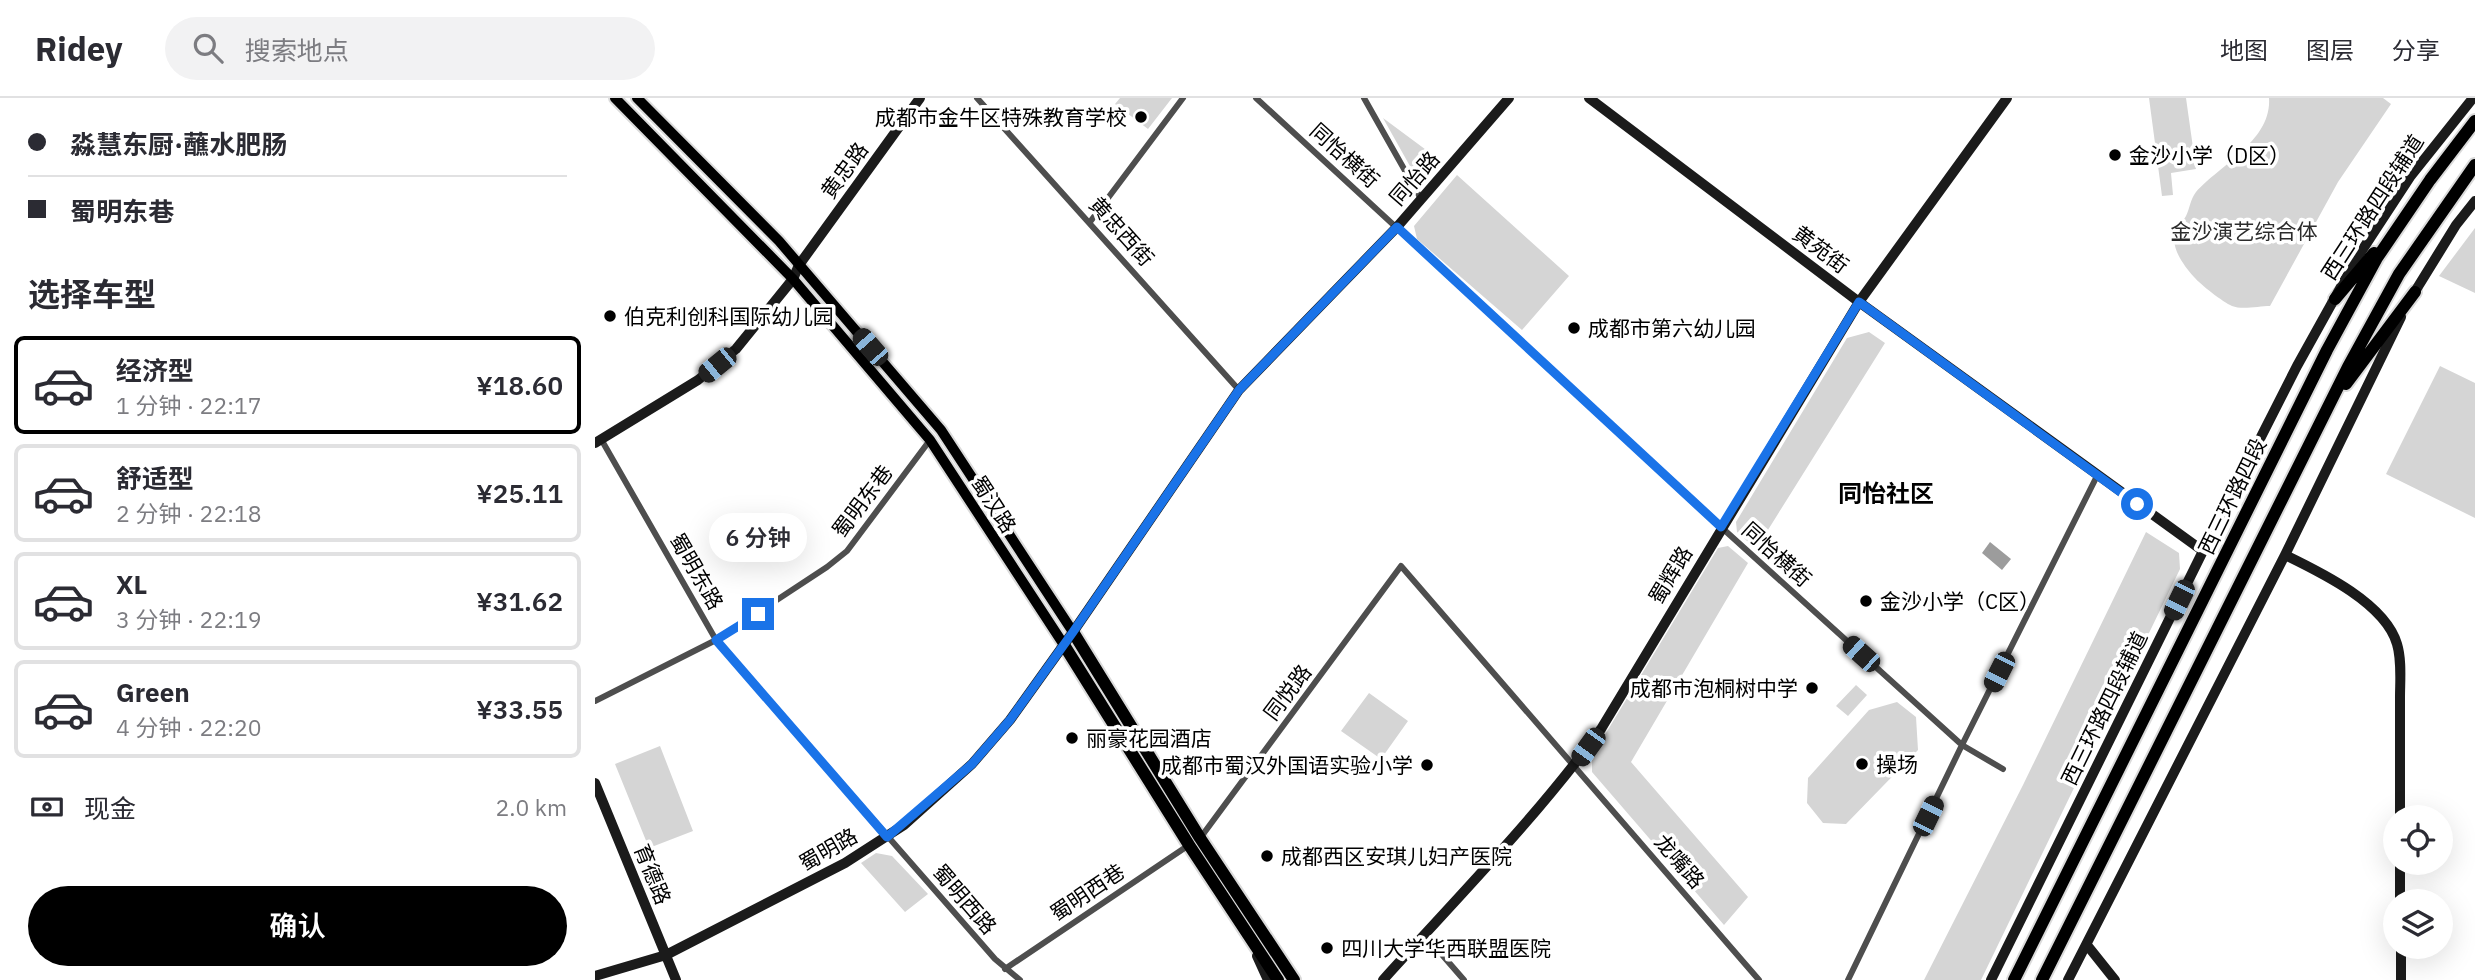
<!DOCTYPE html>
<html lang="zh">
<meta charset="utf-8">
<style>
body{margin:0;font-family:"IBM Plex Sans","Noto Sans SC",sans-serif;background:#f2f2f3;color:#2b2b33;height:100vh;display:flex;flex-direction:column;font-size:26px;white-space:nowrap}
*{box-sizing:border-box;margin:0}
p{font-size:23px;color:#7c7c81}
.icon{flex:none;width:38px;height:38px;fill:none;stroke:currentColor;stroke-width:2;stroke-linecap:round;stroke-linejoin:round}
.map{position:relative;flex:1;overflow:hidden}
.panel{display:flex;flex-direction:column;background:#fff;width:595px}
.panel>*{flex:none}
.guide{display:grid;align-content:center;height:154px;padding:0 28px;background:#fff}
.controls{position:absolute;left:1788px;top:707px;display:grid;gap:14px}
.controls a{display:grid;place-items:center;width:70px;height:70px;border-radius:50%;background:#fff;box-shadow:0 7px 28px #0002;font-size:35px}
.end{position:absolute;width:32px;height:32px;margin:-16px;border:9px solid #1a73e8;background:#fff;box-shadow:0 0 0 4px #fff}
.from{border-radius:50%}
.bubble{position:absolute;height:49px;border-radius:24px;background:#fff;box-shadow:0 7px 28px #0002;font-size:23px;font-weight:600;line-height:49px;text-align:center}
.car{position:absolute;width:21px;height:42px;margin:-21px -10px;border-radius:9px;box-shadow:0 0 5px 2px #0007;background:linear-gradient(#222 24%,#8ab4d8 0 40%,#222 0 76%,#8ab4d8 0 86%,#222 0)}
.guide b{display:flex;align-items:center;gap:24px;height:66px;font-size:26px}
.guide b+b{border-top:2px solid #e1e1e2}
.guide i{width:18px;height:18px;background:#2b2b33}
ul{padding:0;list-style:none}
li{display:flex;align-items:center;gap:21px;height:98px;margin:0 14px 10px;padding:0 14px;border:4px solid #e1e1e2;border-radius:10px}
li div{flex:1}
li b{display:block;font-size:26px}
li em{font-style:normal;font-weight:600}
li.current{border-color:#000}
li>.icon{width:63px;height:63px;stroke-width:1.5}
h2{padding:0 28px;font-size:32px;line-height:84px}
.pay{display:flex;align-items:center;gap:18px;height:77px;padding:0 28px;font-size:26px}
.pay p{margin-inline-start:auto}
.action{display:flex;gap:14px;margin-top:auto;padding:14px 28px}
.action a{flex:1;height:80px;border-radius:42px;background:#000;color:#fff;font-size:28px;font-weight:600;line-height:80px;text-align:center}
header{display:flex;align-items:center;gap:42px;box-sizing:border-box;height:98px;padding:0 35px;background:#fff;border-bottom:2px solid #e1e1e2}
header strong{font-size:33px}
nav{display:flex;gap:38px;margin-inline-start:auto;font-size:24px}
.search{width:490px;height:63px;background:#f2f2f3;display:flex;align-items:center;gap:18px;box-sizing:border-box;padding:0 24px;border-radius:38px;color:#7c7c81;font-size:26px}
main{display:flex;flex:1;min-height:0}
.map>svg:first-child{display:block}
.green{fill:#d5d5d5}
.water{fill:#9c9c9c}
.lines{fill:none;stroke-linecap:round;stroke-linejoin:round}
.primary-casing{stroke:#dbdbdb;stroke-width:14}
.highway-casing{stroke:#dbdbdb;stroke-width:16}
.street{stroke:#4e4e4e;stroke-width:6}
.secondary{stroke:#1b1b1b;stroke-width:10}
.primary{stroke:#000;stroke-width:10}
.highway{stroke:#000;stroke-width:12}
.route{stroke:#1a73e8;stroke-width:9}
.poi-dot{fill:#000;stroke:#fff;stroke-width:2.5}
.labels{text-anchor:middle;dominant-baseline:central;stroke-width:7;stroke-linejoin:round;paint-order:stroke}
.poi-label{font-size:21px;fill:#000;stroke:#fff;text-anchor:start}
.street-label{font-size:21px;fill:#000;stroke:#fff}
.park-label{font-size:21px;fill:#2c2c2c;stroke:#fff}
.quarter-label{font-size:24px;font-weight:bold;fill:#000;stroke:#fff}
</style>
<header>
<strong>Ridey</strong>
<div class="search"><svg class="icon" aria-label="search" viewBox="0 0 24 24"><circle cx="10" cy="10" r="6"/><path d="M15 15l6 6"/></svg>搜索地点</div>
<nav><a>地图</a><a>图层</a><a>分享</a></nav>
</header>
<main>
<section class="panel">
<div class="guide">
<b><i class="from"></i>淼慧东厨·蘸水肥肠</b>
<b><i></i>蜀明东巷</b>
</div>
<h2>选择车型</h2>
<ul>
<li class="current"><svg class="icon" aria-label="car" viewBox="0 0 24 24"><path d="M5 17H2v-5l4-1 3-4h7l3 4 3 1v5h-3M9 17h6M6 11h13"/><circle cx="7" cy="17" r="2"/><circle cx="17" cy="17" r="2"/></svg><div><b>经济型</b><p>1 分钟 · 22:17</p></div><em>¥18.60</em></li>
<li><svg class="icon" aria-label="car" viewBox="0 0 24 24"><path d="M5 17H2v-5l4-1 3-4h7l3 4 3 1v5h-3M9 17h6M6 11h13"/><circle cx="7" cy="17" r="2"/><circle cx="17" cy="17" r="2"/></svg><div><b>舒适型</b><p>2 分钟 · 22:18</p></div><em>¥25.11</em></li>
<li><svg class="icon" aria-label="car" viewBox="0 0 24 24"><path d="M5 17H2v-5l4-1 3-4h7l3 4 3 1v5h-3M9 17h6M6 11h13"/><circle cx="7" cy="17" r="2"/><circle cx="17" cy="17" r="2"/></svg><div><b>XL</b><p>3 分钟 · 22:19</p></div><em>¥31.62</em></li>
<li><svg class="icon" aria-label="car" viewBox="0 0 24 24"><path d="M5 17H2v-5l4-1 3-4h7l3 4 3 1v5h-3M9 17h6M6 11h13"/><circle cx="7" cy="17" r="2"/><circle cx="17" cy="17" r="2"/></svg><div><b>Green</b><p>4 分钟 · 22:20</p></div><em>¥33.55</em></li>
</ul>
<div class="pay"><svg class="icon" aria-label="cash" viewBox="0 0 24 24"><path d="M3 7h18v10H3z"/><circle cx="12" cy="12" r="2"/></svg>现金<p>2.0 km</p></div>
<div class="action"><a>确认</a></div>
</section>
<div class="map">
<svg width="1880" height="882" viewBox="0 0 1880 882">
<rect width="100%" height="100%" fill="#fff"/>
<path class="green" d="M 525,0 L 577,0 L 553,31 L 520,6 Z
M 1554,0 L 1591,0 L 1601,71 L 1576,75 L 1578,97 L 1567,98 Z
M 1674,0 L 1788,0 L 1796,6 L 1743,84 L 1675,208 C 1664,208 1647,212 1637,208 C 1628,204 1606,187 1599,179 C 1590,169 1576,151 1580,137 C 1582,129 1587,125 1591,118 C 1595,110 1595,102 1601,94 C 1625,67 1677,42 1674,0 Z
M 788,20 L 846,63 L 825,86 Z
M 862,77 L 974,178 L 927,232 L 822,141 L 819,128 Z
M 1880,130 L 1880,195 L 1844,178 Z
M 1274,234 L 1290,245 L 1161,451 L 1142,434 L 1141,424 L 1252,240 Z
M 1845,268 L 1880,285 L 1880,420 L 1791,376 Z
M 1551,434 L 1584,455 L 1585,471 L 1386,882 L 1329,882 L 1428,687 Z
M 1133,448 L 1153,465 L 1036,664 L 1153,799 L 1129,827 L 997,674 L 997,658 L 1123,450 Z
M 1261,587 L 1272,597 L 1253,618 L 1241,608 Z
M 774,595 L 813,623 L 786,661 L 746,633 Z
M 1302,604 L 1321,619 L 1323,652 L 1251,726 L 1228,725 L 1212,705 L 1213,680 L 1274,612 Z
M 65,648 L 98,733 L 54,750 L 20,666 Z
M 281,755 L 297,758 L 333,796 L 310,814 L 266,765 Z"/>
<path class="water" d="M 1395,444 L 1416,461 L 1407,472 L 1387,455 Z"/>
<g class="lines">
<defs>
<path id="primary" d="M 20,0 L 198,181 L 335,342 L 469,547
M 42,0 L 184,143 L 346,332 L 478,534"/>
<path id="highway" d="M 1740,201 L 1779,155
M 1751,286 L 1820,194
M 478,534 L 605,740 L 699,882
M 469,547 L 594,747 L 683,882
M 1419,882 L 1732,252 L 1782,160 L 1835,82 L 1880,23
M 1447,882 L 1753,269 L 1804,176 L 1880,67"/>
</defs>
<use href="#primary" class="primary-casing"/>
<use href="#highway" class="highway-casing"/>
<path class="street" d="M 382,0 L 644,292
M 661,0 L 1126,429 L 1367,647 L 1408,671
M 769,0 L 826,101
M 495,124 L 588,0
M 6,341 L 121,542 L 400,861 L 425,882
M 0,603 L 121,542 L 232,469 L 252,453 L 335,342
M 606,739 L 806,468 L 1164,882
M 829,836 L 869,882
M 410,871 L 594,747
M 1253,882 L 1367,647 L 1502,378"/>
<path class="secondary" d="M 994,0 L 1264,204 L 1608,453
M 1816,200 L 1861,127 L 1880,103
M 0,345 L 103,282 L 141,251 L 198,181 L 204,167 L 325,0
M 1690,457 C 1725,474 1790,505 1802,546 C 1807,562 1805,583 1805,600 C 1805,640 1805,680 1805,719
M 0,685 L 81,882
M 1805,765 L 1805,803
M 1492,847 L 1520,882
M 1806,849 L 1806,882
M 662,858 L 673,882
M 0,878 L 71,857 L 250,765 L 309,727 L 377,666 L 415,622 L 478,534 L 644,292 L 802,129 L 914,0
M 788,882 C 862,800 941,720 1006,631 L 1264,204 L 1412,0
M 1396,882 L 1608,453 L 1702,268 L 1762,160 L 1815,79 L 1878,0
M 1473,882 L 1690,457 L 1806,219"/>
<use href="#primary" class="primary"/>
<use href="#highway" class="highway"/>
</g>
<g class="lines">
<path class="route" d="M 163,516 L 121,542 L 292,739 L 377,666 L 415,622 L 478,534 L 644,292 L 802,129 L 1126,429 L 1264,204 L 1542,406"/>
</g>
<g class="poi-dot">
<circle cx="546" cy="19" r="7"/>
<circle cx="1520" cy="57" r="7"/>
<circle cx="15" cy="218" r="7"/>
<circle cx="979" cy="230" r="7"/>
<circle cx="1271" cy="503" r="7"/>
<circle cx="1217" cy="590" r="7"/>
<circle cx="477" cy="640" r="7"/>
<circle cx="1267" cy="666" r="7"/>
<circle cx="832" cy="667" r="7"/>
<circle cx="672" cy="758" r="7"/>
<circle cx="732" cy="850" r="7"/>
</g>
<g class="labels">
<g class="poi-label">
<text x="532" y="19" text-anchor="end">成都市金牛区特殊教育学校</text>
<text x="1534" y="57">金沙小学（D区）</text>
<text x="29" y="218">伯克利创科国际幼儿园</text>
<text x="993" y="230">成都市第六幼儿园</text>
<text x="1285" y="503">金沙小学（C区）</text>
<text x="1203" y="590" text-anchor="end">成都市泡桐树中学</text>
<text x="491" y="640">丽豪花园酒店</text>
<text x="1281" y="666">操场</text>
<text x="818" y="667" text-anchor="end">成都市蜀汉外国语实验小学</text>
<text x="686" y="758">成都西区安琪儿妇产医院</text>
<text x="746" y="850">四川大学华西联盟医院</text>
</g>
<g class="street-label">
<text transform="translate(750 57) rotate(42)">同怡横街</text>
<text transform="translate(249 72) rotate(-54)">黄忠路</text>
<text transform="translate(819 80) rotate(-49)">同怡路</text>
<text transform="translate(1777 109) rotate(-57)">西三环路四段辅道</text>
<text transform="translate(527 133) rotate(48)">黄忠西街</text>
<text transform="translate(1226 151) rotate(37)">黄苑街</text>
<text transform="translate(1637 398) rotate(-64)">西三环路四段</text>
<text transform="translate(267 403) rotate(-53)">蜀明东巷</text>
<text transform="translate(399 406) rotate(57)">蜀汉路</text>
<text transform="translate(1182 456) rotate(42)">同怡横街</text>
<text transform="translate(102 473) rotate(60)">蜀明东路</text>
<text transform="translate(1075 477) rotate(-59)">蜀辉路</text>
<text transform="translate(692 594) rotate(-53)">同悦路</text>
<text transform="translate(1509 610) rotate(-64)">西三环路四段辅道</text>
<text transform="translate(233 751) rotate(-30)">蜀明路</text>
<text transform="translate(1085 763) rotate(49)">龙嘴路</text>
<text transform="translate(58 776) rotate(68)">育德路</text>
<text transform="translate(492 794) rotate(-34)">蜀明西巷</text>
<text transform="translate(370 801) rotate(49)">蜀明西路</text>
</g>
<g class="park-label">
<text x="1649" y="133">金沙演艺综合体</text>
</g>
<g class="quarter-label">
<text x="1291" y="395">同怡社区</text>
</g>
</g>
</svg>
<div class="controls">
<a><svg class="icon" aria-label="locate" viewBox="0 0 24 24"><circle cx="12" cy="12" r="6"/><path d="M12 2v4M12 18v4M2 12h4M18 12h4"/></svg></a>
<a><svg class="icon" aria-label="layers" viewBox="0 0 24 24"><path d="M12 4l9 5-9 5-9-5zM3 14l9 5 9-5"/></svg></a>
</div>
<i class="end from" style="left:1542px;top:406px"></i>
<i class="end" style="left:163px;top:516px"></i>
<div class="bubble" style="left:114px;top:415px;width:98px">6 分钟</div>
<i class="car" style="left:275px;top:249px;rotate:319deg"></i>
<i class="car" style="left:122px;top:267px;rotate:231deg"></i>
<i class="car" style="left:1584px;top:502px;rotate:206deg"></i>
<i class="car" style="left:1266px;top:556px;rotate:312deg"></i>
<i class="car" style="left:1404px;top:574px;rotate:207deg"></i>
<i class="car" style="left:993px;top:649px;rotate:216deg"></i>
<i class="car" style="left:1333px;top:718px;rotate:26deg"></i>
</div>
</main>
